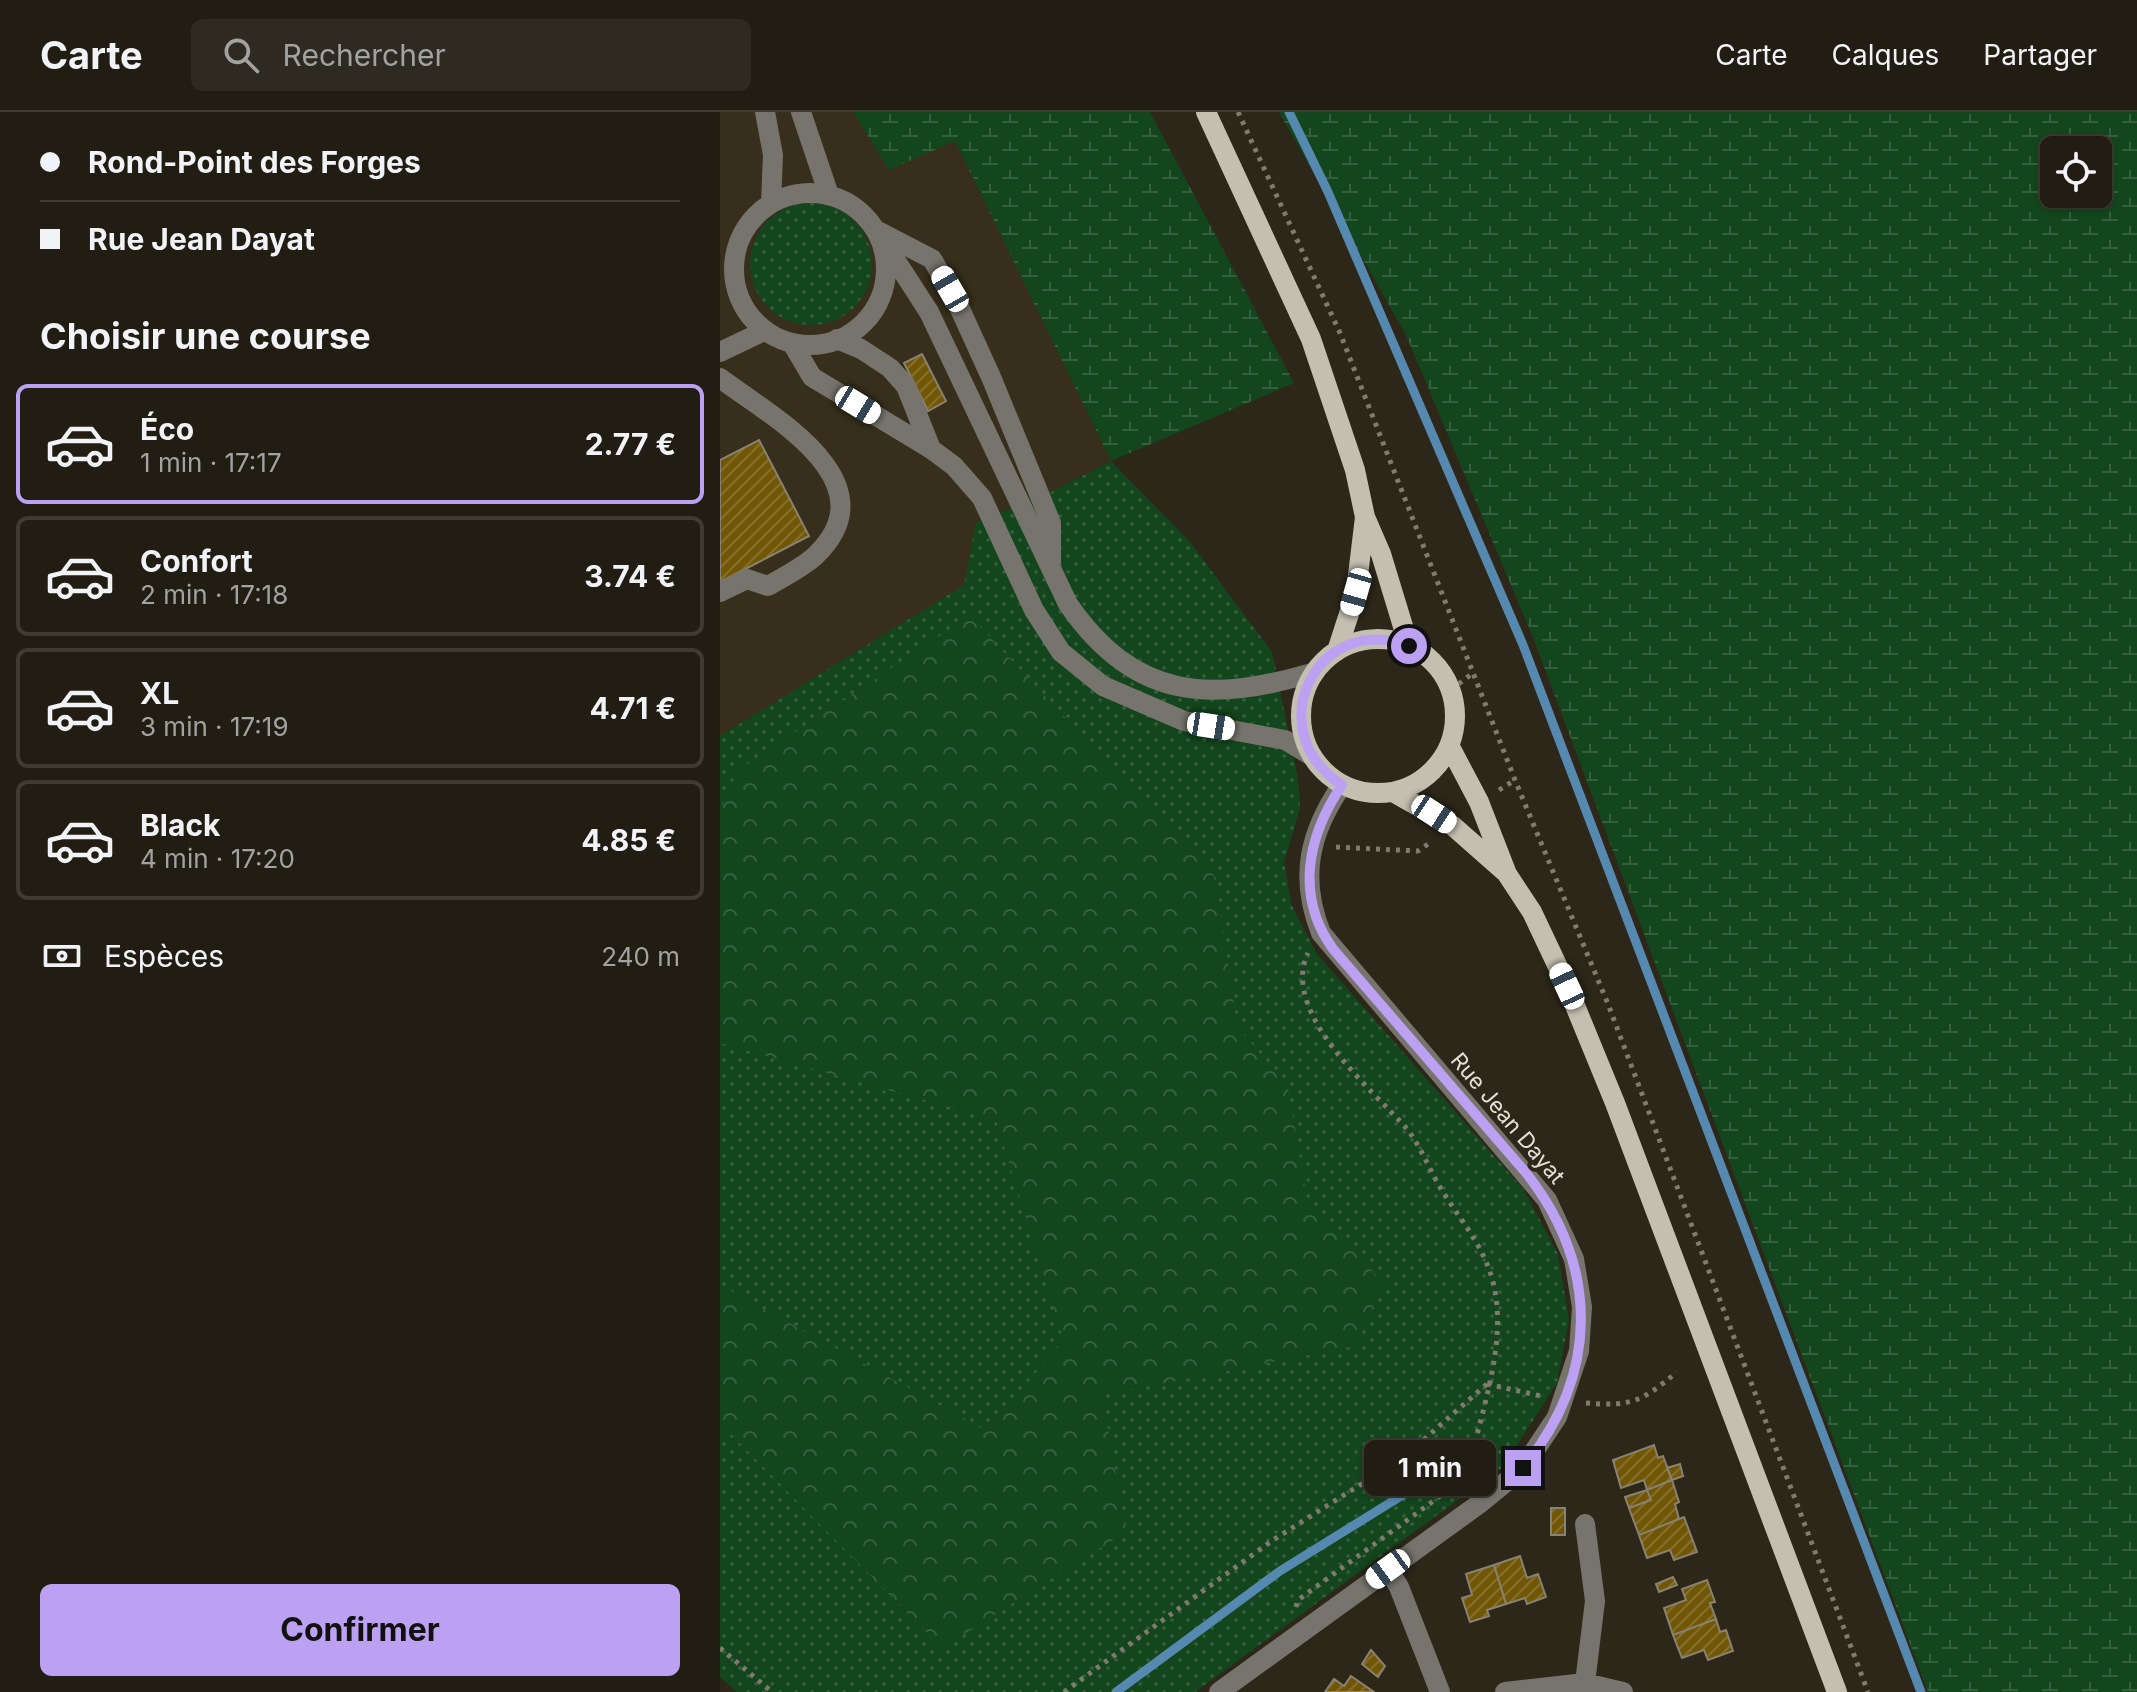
<!DOCTYPE html>
<html lang="fr">
<meta charset="utf-8">
<style>
body{margin:0;font-family:Inter,sans-serif;background:#2e2a21;color:#f1f3f6;height:100vh;display:flex;flex-direction:column;font-size:30px;white-space:nowrap}
*{box-sizing:border-box;margin:0}
p{font-size:26px;color:#a2a2a0}
.icon{flex:none;width:44px;height:44px;fill:none;stroke:currentColor;stroke-width:2;stroke-linecap:round;stroke-linejoin:round}
.map{position:relative;flex:1;overflow:hidden}
.panel{display:flex;flex-direction:column;background:#221d13;width:720px}
.panel>*{flex:none}
.banner{display:grid;align-content:center;height:176px;padding:0 40px;background:#221d13}
.fabs{position:absolute;left:1320px;top:24px;display:grid;gap:16px}
.fabs a{display:grid;place-items:center;width:72px;height:72px;border-radius:12px;background:#221d13;box-shadow:0 2px 6px #0004,0 0 0 2px #3f3b33;font-size:40px}
.end{position:absolute;width:36px;height:36px;margin:-18px;border:10px solid #bca0f2;background:#111;box-shadow:0 0 0 4px #111}
.from{border-radius:50%}
.bubble{position:absolute;height:56px;border-radius:12px;background:#221d13;box-shadow:0 2px 6px #0004,0 0 0 2px #3f3b33;font-size:26px;font-weight:700;line-height:56px;text-align:center}
.car{position:absolute;width:24px;height:48px;margin:-24px -12px;border-radius:10px;box-shadow:0 0 6px 2px #0007;background:linear-gradient(#fff 24%,#345 0 40%,#fff 0 76%,#345 0 86%,#fff 0)}
.banner b{display:flex;align-items:center;gap:28px;height:76px;font-size:30px}
.banner b+b{border-top:2px solid #3f3b33}
.banner i{width:20px;height:20px;background:#f1f3f6}
ul{padding:0;list-style:none}
li{display:flex;align-items:center;gap:24px;height:120px;margin:0 16px 12px;padding:0 24px;border:4px solid #3f3b33;border-radius:12px}
li div{flex:1}
li b{display:block;font-size:30px}
li em{font-style:normal;font-weight:700}
li.selected{border-color:#bca0f2}
li>.icon{width:72px;height:72px;stroke-width:1.5}
h2{padding:0 40px;font-size:36px;line-height:96px}
.pay{display:flex;align-items:center;gap:20px;height:88px;padding:0 40px;font-size:30px}
.pay p{margin-inline-start:auto}
.action{display:flex;gap:16px;margin-top:auto;padding:16px 40px}
.action a{flex:1;height:92px;border-radius:12px;background:#bca0f2;color:#111;font-size:32px;font-weight:700;line-height:92px;text-align:center}
header{display:flex;align-items:center;gap:48px;box-sizing:border-box;height:112px;padding:0 40px;background:#221d13;border-bottom:2px solid #3f3b33}
header strong{font-size:38px}
nav{display:flex;gap:44px;margin-inline-start:auto;font-size:28px}
.search{width:560px;height:72px;background:#2e2a21;display:flex;align-items:center;gap:20px;box-sizing:border-box;padding:0 28px;border-radius:12px;color:#a2a2a0;font-size:30px}
main{display:flex;flex:1;min-height:0}
.map>svg:first-child{display:block}
.built{fill:#372f1b}
.grass{fill:url(#grass-dots)}
.forest{fill:url(#forest-crowns)}
.wetland{fill:url(#wetland-marsh);fill-rule:evenodd}
.lines{fill:none;stroke-linecap:round;stroke-linejoin:round}
.stream{stroke:#5689b0;stroke-width:9}
.building{fill:url(#building-hatch);stroke:#888272;stroke-width:2}
.path{stroke:#807a6f;stroke-width:5;stroke-dasharray:4 6;stroke-linecap:butt}
.minor{stroke:#76746c;stroke-width:20}
.major{stroke:#c4c0b1;stroke-width:20}
.route{stroke:#bca0f2;stroke-width:10}
.labels{text-anchor:middle;dominant-baseline:central;stroke-width:8;stroke-linejoin:round;paint-order:stroke}
.street-label{font-size:22px;fill:#e3dfd6;stroke:#2d2719}
</style>
<header>
<strong>Carte</strong>
<div class="search"><svg class="icon" aria-label="search" viewBox="0 0 24 24"><circle cx="10" cy="10" r="6"/><path d="M15 15l6 6"/></svg>Rechercher</div>
<nav><a>Carte</a><a>Calques</a><a>Partager</a></nav>
</header>
<main>
<section class="panel">
<div class="banner">
<b><i class="from"></i>Rond-Point des Forges</b>
<b><i></i>Rue Jean Dayat</b>
</div>
<h2>Choisir une course</h2>
<ul>
<li class="selected"><svg class="icon" aria-label="car" viewBox="0 0 24 24"><path d="M5 17H2v-5l4-1 3-4h7l3 4 3 1v5h-3M9 17h6M6 11h13"/><circle cx="7" cy="17" r="2"/><circle cx="17" cy="17" r="2"/></svg><div><b>Éco</b><p>1 min · 17:17</p></div><em>2.77 €</em></li>
<li><svg class="icon" aria-label="car" viewBox="0 0 24 24"><path d="M5 17H2v-5l4-1 3-4h7l3 4 3 1v5h-3M9 17h6M6 11h13"/><circle cx="7" cy="17" r="2"/><circle cx="17" cy="17" r="2"/></svg><div><b>Confort</b><p>2 min · 17:18</p></div><em>3.74 €</em></li>
<li><svg class="icon" aria-label="car" viewBox="0 0 24 24"><path d="M5 17H2v-5l4-1 3-4h7l3 4 3 1v5h-3M9 17h6M6 11h13"/><circle cx="7" cy="17" r="2"/><circle cx="17" cy="17" r="2"/></svg><div><b>XL</b><p>3 min · 17:19</p></div><em>4.71 €</em></li>
<li><svg class="icon" aria-label="car" viewBox="0 0 24 24"><path d="M5 17H2v-5l4-1 3-4h7l3 4 3 1v5h-3M9 17h6M6 11h13"/><circle cx="7" cy="17" r="2"/><circle cx="17" cy="17" r="2"/></svg><div><b>Black</b><p>4 min · 17:20</p></div><em>4.85 €</em></li>
</ul>
<div class="pay"><svg class="icon" aria-label="cash" viewBox="0 0 24 24"><path d="M3 7h18v10H3z"/><circle cx="12" cy="12" r="2"/></svg>Espèces<p>240 m</p></div>
<div class="action"><a>Confirmer</a></div>
</section>
<div class="map">
<svg width="1417" height="1580" viewBox="0 0 1417 1580">
<defs>
<pattern id="grass-dots" width="8" height="8" patternUnits="userSpaceOnUse" patternTransform="scale(2)"><rect width="8" height="8" fill="#13461d"/><path d="M2 2h.1M6 6h.1" fill="none" stroke="#35603d" stroke-width="1.8" stroke-linecap="round"/></pattern>
<pattern id="forest-crowns" width="20" height="18" patternUnits="userSpaceOnUse" patternTransform="scale(2)"><rect width="20" height="18" fill="#13461d"/><path d="M2 6a3 3 0 1 1 6 0M12 15a3 3 0 1 1 6 0" fill="none" stroke="#35603d"/></pattern>
<pattern id="wetland-marsh" width="20" height="14" patternUnits="userSpaceOnUse" patternTransform="scale(2)"><rect width="20" height="14" fill="#13461d"/><path d="M1 5h8M5 5V1M11 12h8M15 12V8" fill="none" stroke="#35603d"/></pattern>
<pattern id="building-hatch" width="6" height="6" patternUnits="userSpaceOnUse" patternTransform="scale(2)"><rect width="6" height="6" fill="#715705"/><path d="M-1 1l2-2M0 6l6-6M5 7l2-2" fill="none" stroke="#856f29"/></pattern>
</defs>
<rect width="100%" height="100%" fill="#2d2719"/>
<path class="built" d="M 0,0 L 133,0 L 169,58 L 235,28 L 391,349 L 331,380 L 244,473 L 0,624 Z"/>
<path class="grass" d="M30 152a61 61 0 1 1 122 0a61 61 0 1 1-122 0Z
M 391,349 L 470,430 L 552,540 L 578,666 L 580,696 L 564,751 L 572,794 L 597,842 L 804,1078 L 838,1142 L 849,1208 L 837,1271 L 783,1355 L 475,1580 L 17,1580 L 0,1565 L 0,624 L 244,473 L 256,410 L 331,380 Z"/>
<path class="forest" d="M 250,504 L 496,766 L 517,914 L 568,975 L 587,1087 L 663,1171 L 636,1234 L 382,1283 L 406,1420 L 222,1536 L 9,1320 L 0,1323 L 0,1173 L 269,1320 L 343,1226 L 276,1008 L 0,931 L 0,700 L 18,658 Z"/>
<path class="wetland" d="M 133,0 L 430,0 L 574,271 L 391,349 L 235,29 L 169,58 Z
M 559,0 L 1417,0 L 1417,1580 L 1208,1580 L 814,528 L 686,223 ZM 1378,38 L 1378,82 L 1334,82 L 1334,38 Z"/>
<g class="lines">
<path class="stream" d="M 569,0 L 608,80 L 803,533 L 1201,1580
M 396,1580 L 560,1459 L 723,1358"/>
</g>
<path class="building" d="M 202,242 L 226,289 L 208,299 L 184,251 Z
M 39,328 L 89,424 L 0,470 L 0,348 Z
M 934,1333 L 938,1346 L 943,1344 L 952,1368 L 927,1378 L 924,1368 L 901,1376 L 893,1348 Z
M 960,1352 L 963,1364 L 952,1368 L 947,1356 Z
M 952,1368 L 959,1390 L 955,1392 L 959,1407 L 919,1423 L 909,1396 L 931,1388 L 927,1378 Z
M 927,1378 L 931,1388 L 909,1396 L 905,1385 Z
M 831,1396 L 845,1396 L 845,1423 L 831,1423 Z
M 964,1405 L 977,1440 L 954,1448 L 950,1438 L 927,1446 L 919,1423 Z
M 800,1444 L 807,1466 L 818,1462 L 826,1485 L 807,1492 L 805,1486 L 786,1492 L 774,1453 Z
M 774,1453 L 786,1492 L 767,1498 L 769,1504 L 750,1510 L 742,1486 L 752,1483 L 746,1462 Z
M 953,1465 L 957,1473 L 939,1480 L 936,1472 Z
M 987,1468 L 995,1490 L 990,1491 L 996,1507 L 953,1523 L 944,1496 L 966,1488 L 962,1477 Z
M 996,1507 L 1000,1520 L 1006,1518 L 1013,1539 L 988,1548 L 984,1538 L 962,1546 L 953,1523 Z
M 651,1538 L 665,1554 L 658,1565 L 642,1552 Z
M 631,1564 L 654,1580 L 605,1580 L 614,1567 L 624,1574 Z"/>
<g class="lines">
<path class="path" d="M 518,0 L 620,221 L 795,668 L 888,892 L 1148,1580
M 731,578 L 754,560
M 779,678 L 795,668
M 616,735 L 698,739 L 711,730
M 767,1272 L 821,1284
M 866,1291 C 912,1295 922,1289 957,1260
M 576,1495 L 578,1488 L 738,1371 L 749,1355 C 762,1297 788,1229 773,1170 C 764,1135 742,1110 723,1080 C 710,1060 702,1036 687,1017 C 653,978 559,901 588,841
M 0,1536 L 52,1580
M 344,1580 L 553,1428 L 684,1345 L 767,1272"/>
<path class="minor" d="M 45,0 L 53,43 L 51,91
M 81,0 L 109,83
M14 157a76 76 0 1 1 152 0a76 76 0 1 1-152 0Z
M 156,118 L 209,200 L 348,492 C 415,589 490,591 595,560
M 160,120 L 212,147 L 235,186 L 271,265 L 331,411 L 331,450
M 117,227 L 141,237 L 170,256 L 186,274 L 211,337 L 234,354 L 262,386 L 314,498 L 341,540 L 383,574 L 464,609 L 565,628 L 592,644
M 72,231 L 92,265 L 211,337
M 0,240 L 44,219
M 0,266 C 52,305 173,370 95,444 C 82,456 63,465 48,474 L 27,467 L 0,480
M 865,1412 L 875,1489 L 865,1571
M 668,1457 L 679,1475 L 720,1580
M 499,1580 L 759,1392 L 803,1356 L 837,1305 L 859,1239 L 862,1195 L 854,1147 L 827,1088 L 601,821 C 579,766 589,721 622,673
M 785,1580 L 865,1571 L 903,1580"/>
<path class="major" d="M 486,0 L 591,227 L 635,358 L 645,405 L 661,442 L 689,534
M581 604a77 77 0 1 1 154 0a77 77 0 1 1-154 0Z
M 617,539 L 636,480 L 645,405
M 730,635 L 759,690 L 787,762 L 812,800 L 847,874 L 895,991 L 1117,1580
M 673,680 L 733,714 L 784,759"/>
</g>
<g class="lines">
<path class="route" d="M 689,534 C 596,499 538,619 622,673 C 587,725 575,784 613,837 L 807,1062 C 880,1156 879,1263 803,1356"/>
</g>
<g class="labels">
<g class="street-label">
<text transform="translate(788 1006) rotate(50)">Rue Jean Dayat</text>
</g>
</g>
</svg>
<div class="fabs">
<a><svg class="icon" aria-label="locate" viewBox="0 0 24 24"><circle cx="12" cy="12" r="6"/><path d="M12 2v4M12 18v4M2 12h4M18 12h4"/></svg></a>
</div>
<i class="end from" style="left:689px;top:534px"></i>
<i class="end" style="left:803px;top:1356px"></i>
<div class="bubble" style="left:644px;top:1328px;width:132px">1 min</div>
<i class="car" style="left:230px;top:177px;rotate:330deg"></i>
<i class="car" style="left:138px;top:293px;rotate:121deg"></i>
<i class="car" style="left:636px;top:480px;rotate:196deg"></i>
<i class="car" style="left:491px;top:614px;rotate:99deg"></i>
<i class="car" style="left:714px;top:702px;rotate:123deg"></i>
<i class="car" style="left:847px;top:874px;rotate:335deg"></i>
<i class="car" style="left:668px;top:1457px;rotate:234deg"></i>
</div>
</main>
